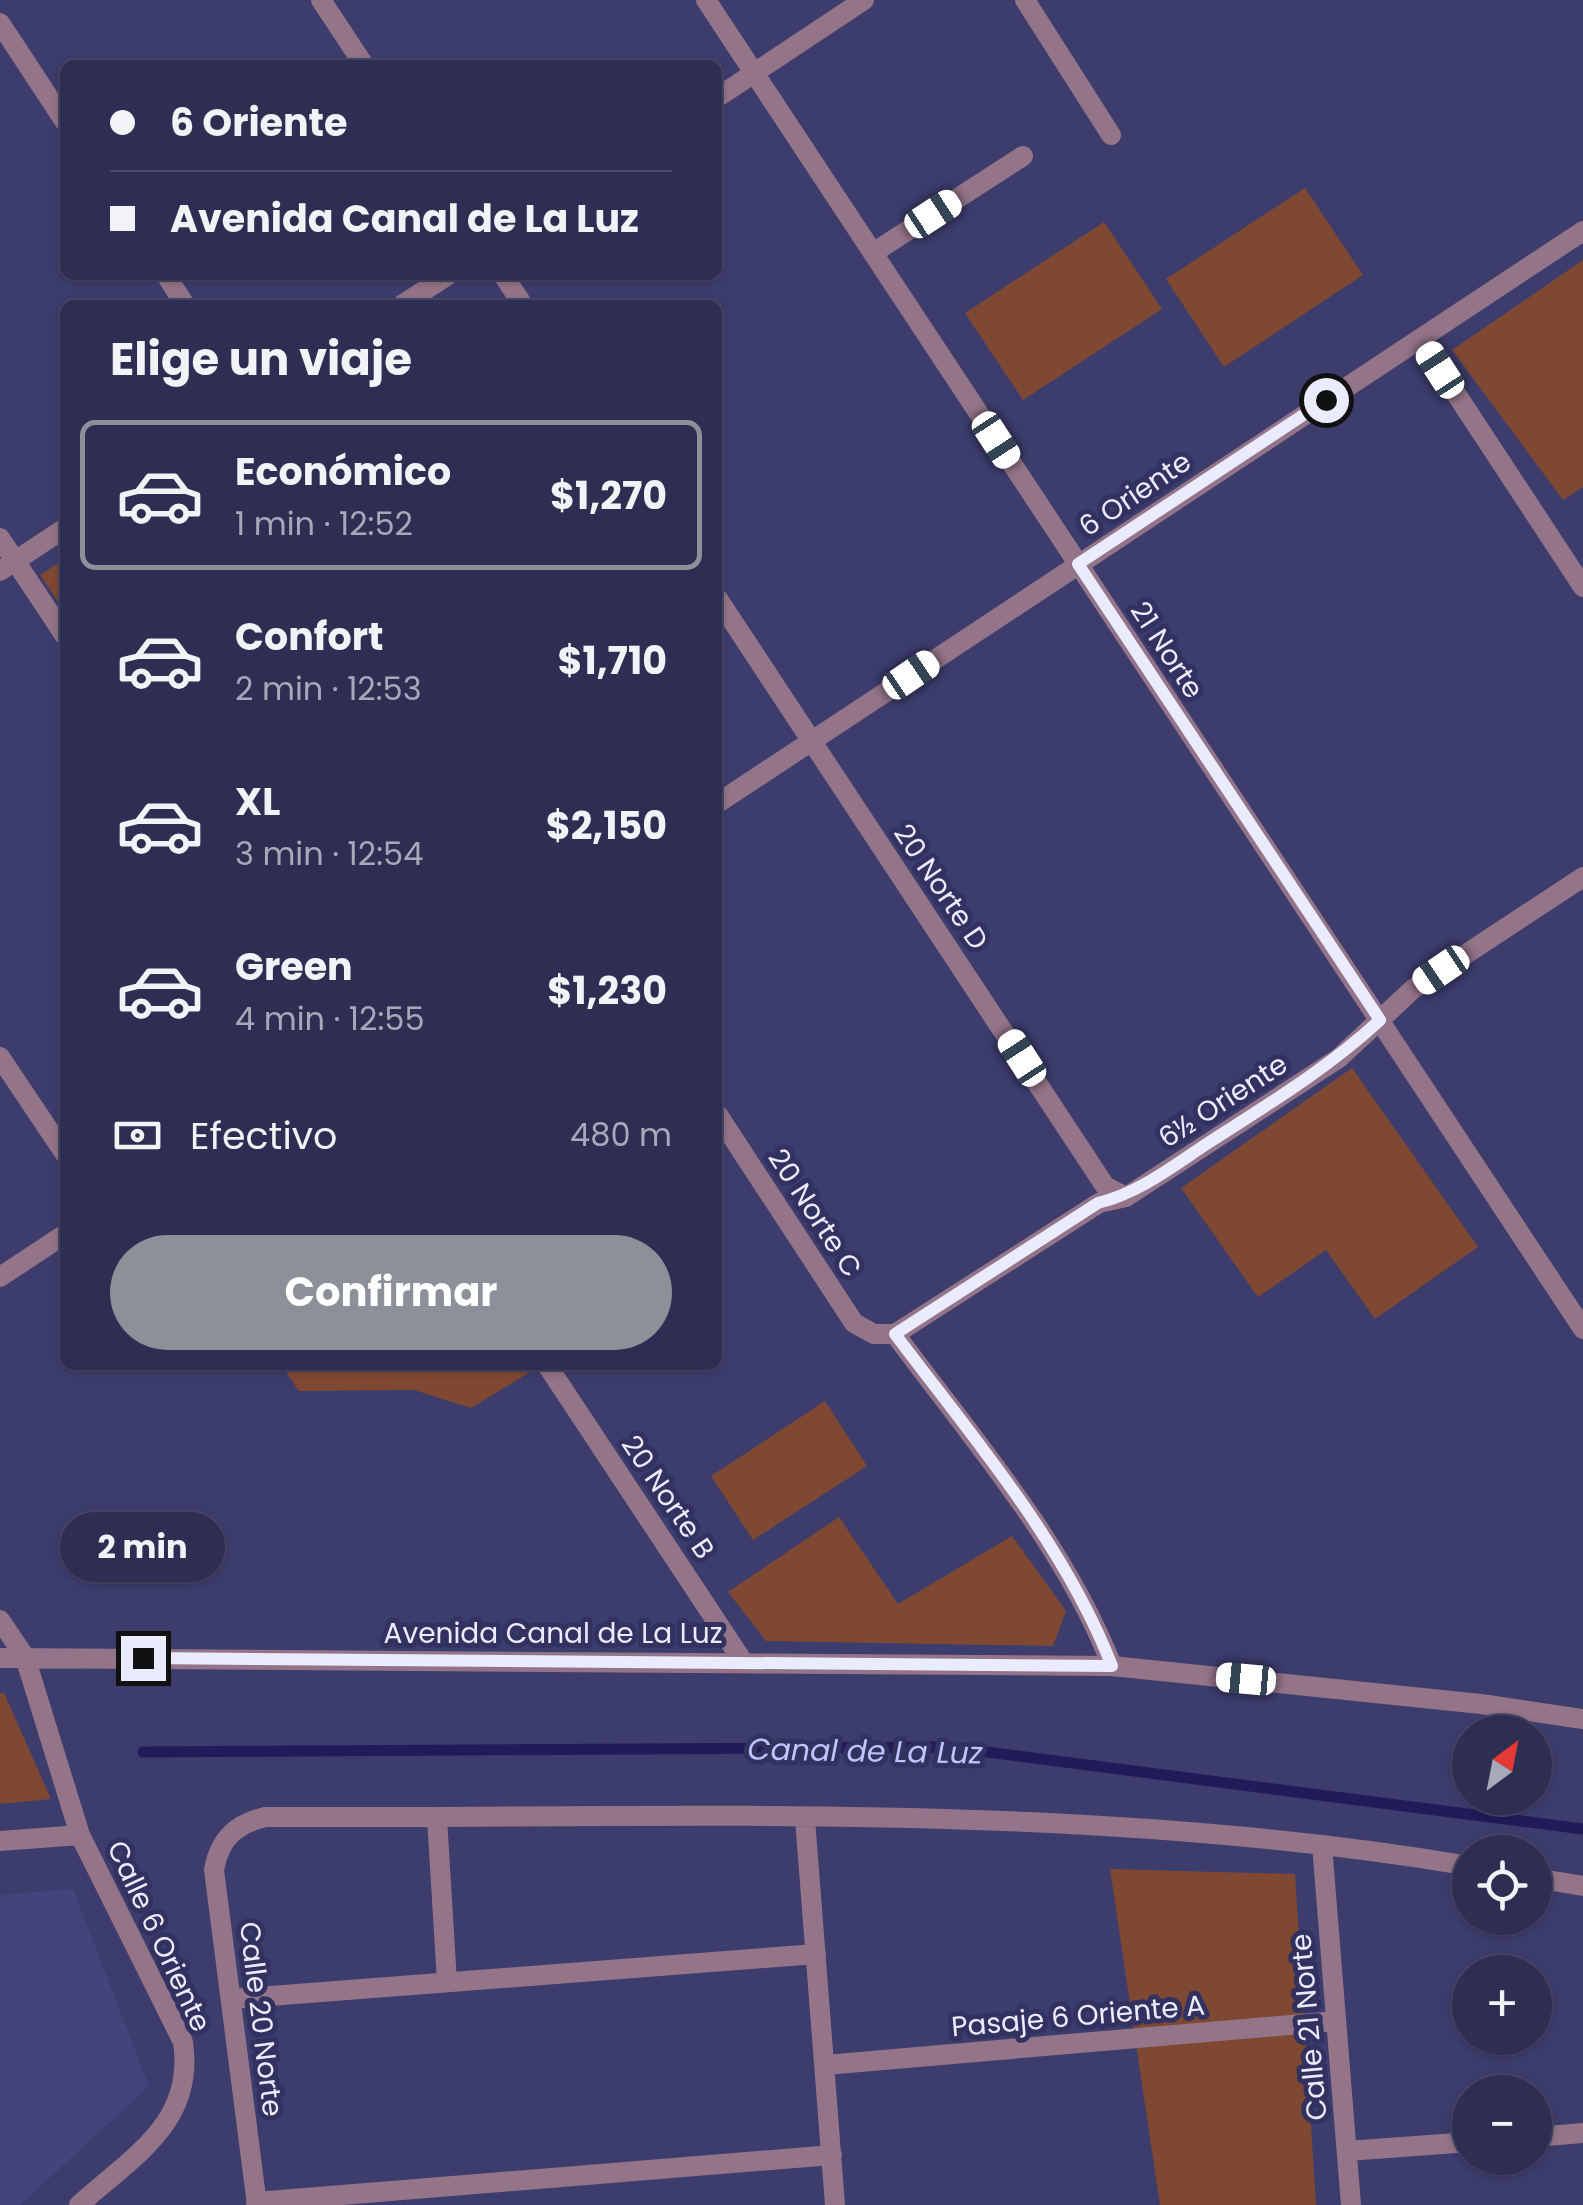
<!DOCTYPE html>
<html lang="es">
<meta charset="utf-8">
<style>
body{margin:0;font-family:Poppins,sans-serif;background:#353659;color:#f1f3f6;height:100vh;display:flex;flex-direction:column;font-size:38px;white-space:nowrap}
*{box-sizing:border-box;margin:0}
p{font-size:32px;color:#a7a8b8}
.icon{flex:none;width:55px;height:55px;fill:none;stroke:currentColor;stroke-width:2;stroke-linecap:round;stroke-linejoin:round}
.map{position:relative;flex:1;overflow:hidden}
.drawer{position:absolute;left:60px;top:300px;width:662px;height:1070px;display:flex;flex-direction:column;background:#2d2e52;border-radius:15px;box-shadow:0 2px 8px #0004,0 0 0 2px #484a69}
.drawer>*{flex:none}
.hud{position:absolute;left:60px;top:60px;width:662px;height:220px;border-radius:15px;box-shadow:0 2px 8px #0004,0 0 0 2px #484a69;display:grid;align-content:center;height:220px;padding:0 50px;background:#2d2e52}
.needle{width:65px;rotate:32deg}
.buttons{position:absolute;left:1452px;top:1715px;display:grid;gap:20px}
.buttons a{display:grid;place-items:center;width:100px;height:100px;border-radius:50%;background:#2d2e52;box-shadow:0 2px 8px #0004,0 0 0 2px #484a69;font-size:50px}
.end{position:absolute;width:45px;height:45px;margin:-22px;border:12px solid #eaecfe;background:#111;box-shadow:0 0 0 5px #111}
.from{border-radius:50%}
.bubble{position:absolute;height:70px;border-radius:35px;background:#2d2e52;box-shadow:0 2px 8px #0004,0 0 0 2px #484a69;font-size:32px;font-weight:700;line-height:70px;text-align:center}
.car{position:absolute;width:30px;height:60px;margin:-30px -15px;border-radius:12px;box-shadow:0 0 8px 2px #0007;background:linear-gradient(#fff 24%,#345 0 40%,#fff 0 76%,#345 0 86%,#fff 0)}
.hud b{display:flex;align-items:center;gap:35px;height:95px;font-size:38px}
.hud b+b{border-top:2px solid #484a69}
.hud i{width:25px;height:25px;background:#f1f3f6}
ul{padding:0;list-style:none}
li{display:flex;align-items:center;gap:30px;height:150px;margin:0 20px 15px;padding:0 30px;border:5px solid transparent;border-radius:15px}
li div{flex:1}
li b{display:block;font-size:38px}
li em{font-style:normal;font-weight:700}
li.current{border-color:#8c9099}
li>.icon{width:90px;height:90px;stroke-width:1.5}
h2{padding:0 50px;font-size:45px;line-height:120px}
.pay{display:flex;align-items:center;gap:25px;height:110px;padding:0 50px;font-size:38px}
.pay p{margin-inline-start:auto}
.action{display:flex;gap:20px;margin-top:auto;padding:20px 50px}
.action a{flex:1;height:115px;border-radius:60px;background:#8c9099;color:#fff;font-size:40px;font-weight:700;line-height:115px;text-align:center}
.map>svg:first-child{display:block}
.built{fill:#43447b}
.green{fill:#7f4833}
.lines{fill:none;stroke-linecap:round;stroke-linejoin:round}
.stream{stroke:#221b5a;stroke-width:11}
.service{stroke:#947488;stroke-width:20}
.minor{stroke:#947488;stroke-width:20}
.route{stroke:#eaecfe;stroke-width:12}
.labels{text-anchor:middle;dominant-baseline:central;stroke-width:10;stroke-linejoin:round;paint-order:stroke}
.street-label{font-size:28px;fill:#eaecfe;stroke:#323261}
.water-label{font-size:30px;font-style:italic;fill:#bfc3fe;stroke:#323261}
</style>
<div class="map">
<svg width="1583" height="2205" viewBox="0 0 1583 2205">
<rect width="100%" height="100%" fill="#3c3d6d"/>
<path class="built" d="M 73,1889 L 149,2086 L 20,2205 L 0,2205 L 0,1895 Z"/>
<path class="green" d="M 1305,188 L 1363,275 L 1224,367 L 1166,279 Z
M 1104,222 L 1162,309 L 1023,400 L 965,313 Z
M 1583,260 L 1583,487 L 1563,500 L 1452,350 Z
M 65,559 L 65,612 L 40,575 Z
M 1352,1068 L 1478,1247 L 1375,1319 L 1326,1250 L 1258,1297 L 1181,1188 Z
M 281,1365 L 526,1365 L 530,1372 L 471,1408 L 414,1390 L 299,1391 Z
M 825,1401 L 867,1466 L 753,1540 L 711,1476 Z
M 839,1517 L 898,1604 L 1012,1536 L 1066,1611 L 1053,1646 L 766,1641 L 728,1592 Z
M 0,1693 L 4,1693 L 51,1799 L 0,1804 Z
M 1110,1869 L 1295,1874 L 1316,2205 L 1160,2205 Z"/>
<g class="lines">
<path class="stream" d="M 143,1752 L 948,1747 L 1583,1829"/>
<path class="service" d="M 1025,0 L 1111,135
M 873,253 L 1023,156
M 895,1334 C 973,1440 1064,1543 1112,1666"/>
<path class="minor" d="M 321,0 L 364,65
M 706,0 L 1583,1329
M 0,23 L 65,122
M 718,97 L 864,0
M 166,275 L 185,305
M 503,275 L 523,305
M 402,305 L 448,275
M 1420,339 L 1583,587
M 0,538 L 65,636
M 0,571 L 65,528
M 718,599 L 1105,1186 L 1126,1197
M 718,803 L 1583,231
M 0,1057 L 65,1154
M 718,1115 L 854,1323 L 874,1334 L 895,1334 L 1099,1203 L 1126,1197 L 1339,1058 L 1413,989 L 1583,877
M 0,1277 L 65,1234
M 547,1365 L 742,1660
M 0,1620 L 25,1657 L 80,1835 L 183,2042 C 195,2123 133,2156 79,2205
M 0,1658 L 1112,1666 L 1481,1704 L 1583,1719
M 437,1818 L 447,1982
M 805,1819 L 835,2205
M 0,1841 L 80,1835
M 1322,1845 L 1351,2205
M 1535,1878 L 1583,1886
M 231,1999 L 816,1954
M 825,2065 L 1336,2021
M 1535,2137 L 1583,2133
M 1347,2151 L 1470,2142
M 256,2202 L 832,2155
M 257,2205 L 214,1870 C 219,1840 235,1824 265,1817 C 665,1819 1074,1799 1470,1866"/>
</g>
<g class="lines">
<path class="route" d="M 143,1658 L 1112,1666 C 1064,1543 974,1439 895,1334 L 1098,1203 C 1139,1193 1173,1166 1208,1143 C 1267,1105 1327,1069 1380,1020 L 1078,564 L 1326,400"/>
</g>
<g class="labels">
<g class="street-label">
<text transform="translate(1135 494) rotate(-34)">6 Oriente</text>
<text transform="translate(1167 650) rotate(57)">21 Norte</text>
<text transform="translate(941 887) rotate(56)">20 Norte D</text>
<text transform="translate(1223 1101) rotate(-33)">6½ Oriente</text>
<text transform="translate(815 1213) rotate(57)">20 Norte C</text>
<text transform="translate(668 1497) rotate(56)">20 Norte B</text>
<text x="553" y="1633">Avenida Canal de La Luz</text>
<text transform="translate(159 1936) rotate(65)">Calle 6 Oriente</text>
<text transform="translate(1078 2016) rotate(-5)">Pasaje 6 Oriente A</text>
<text transform="translate(261 2019) rotate(83)">Calle 20 Norte</text>
<text transform="translate(1309 2027) rotate(-95)">Calle 21 Norte</text>
</g>
<g class="water-label">
<text transform="translate(865 1751) rotate(1)">Canal de La Luz</text>
</g>
</g>
</svg>
<div class="buttons">
<a><svg class="needle" viewBox="-14 -14 28 28"><path d="M0-13l5 13h-10z" fill="#e53935"/><path d="M0 13l5-13h-10z" fill="#a7a8b8"/></svg></a>
<a><svg class="icon" aria-label="locate" viewBox="0 0 24 24"><circle cx="12" cy="12" r="6"/><path d="M12 2v4M12 18v4M2 12h4M18 12h4"/></svg></a>
<a>+</a>
<a>−</a>
</div>
<i class="end from" style="left:1326px;top:400px"></i>
<i class="end" style="left:143px;top:1658px"></i>
<div class="bubble" style="left:60px;top:1512px;width:165px">2 min</div>
<i class="car" style="left:933px;top:214px;rotate:57deg"></i>
<i class="car" style="left:1440px;top:370px;rotate:327deg"></i>
<i class="car" style="left:996px;top:440px;rotate:147deg"></i>
<i class="car" style="left:911px;top:675px;rotate:56deg"></i>
<i class="car" style="left:1441px;top:970px;rotate:236deg"></i>
<i class="car" style="left:1022px;top:1058px;rotate:327deg"></i>
<i class="car" style="left:1246px;top:1679px;rotate:275deg"></i>
<div class="hud">
<b><i class="from"></i>6 Oriente</b>
<b><i></i>Avenida Canal de La Luz</b>
</div>
<section class="drawer">
<h2>Elige un viaje</h2>
<ul>
<li class="current"><svg class="icon" aria-label="car" viewBox="0 0 24 24"><path d="M5 17H2v-5l4-1 3-4h7l3 4 3 1v5h-3M9 17h6M6 11h13"/><circle cx="7" cy="17" r="2"/><circle cx="17" cy="17" r="2"/></svg><div><b>Económico</b><p>1 min · 12:52</p></div><em>$1,270</em></li>
<li><svg class="icon" aria-label="car" viewBox="0 0 24 24"><path d="M5 17H2v-5l4-1 3-4h7l3 4 3 1v5h-3M9 17h6M6 11h13"/><circle cx="7" cy="17" r="2"/><circle cx="17" cy="17" r="2"/></svg><div><b>Confort</b><p>2 min · 12:53</p></div><em>$1,710</em></li>
<li><svg class="icon" aria-label="car" viewBox="0 0 24 24"><path d="M5 17H2v-5l4-1 3-4h7l3 4 3 1v5h-3M9 17h6M6 11h13"/><circle cx="7" cy="17" r="2"/><circle cx="17" cy="17" r="2"/></svg><div><b>XL</b><p>3 min · 12:54</p></div><em>$2,150</em></li>
<li><svg class="icon" aria-label="car" viewBox="0 0 24 24"><path d="M5 17H2v-5l4-1 3-4h7l3 4 3 1v5h-3M9 17h6M6 11h13"/><circle cx="7" cy="17" r="2"/><circle cx="17" cy="17" r="2"/></svg><div><b>Green</b><p>4 min · 12:55</p></div><em>$1,230</em></li>
</ul>
<div class="pay"><svg class="icon" aria-label="cash" viewBox="0 0 24 24"><path d="M3 7h18v10H3z"/><circle cx="12" cy="12" r="2"/></svg>Efectivo<p>480 m</p></div>
<div class="action"><a>Confirmar</a></div>
</section>
</div>
